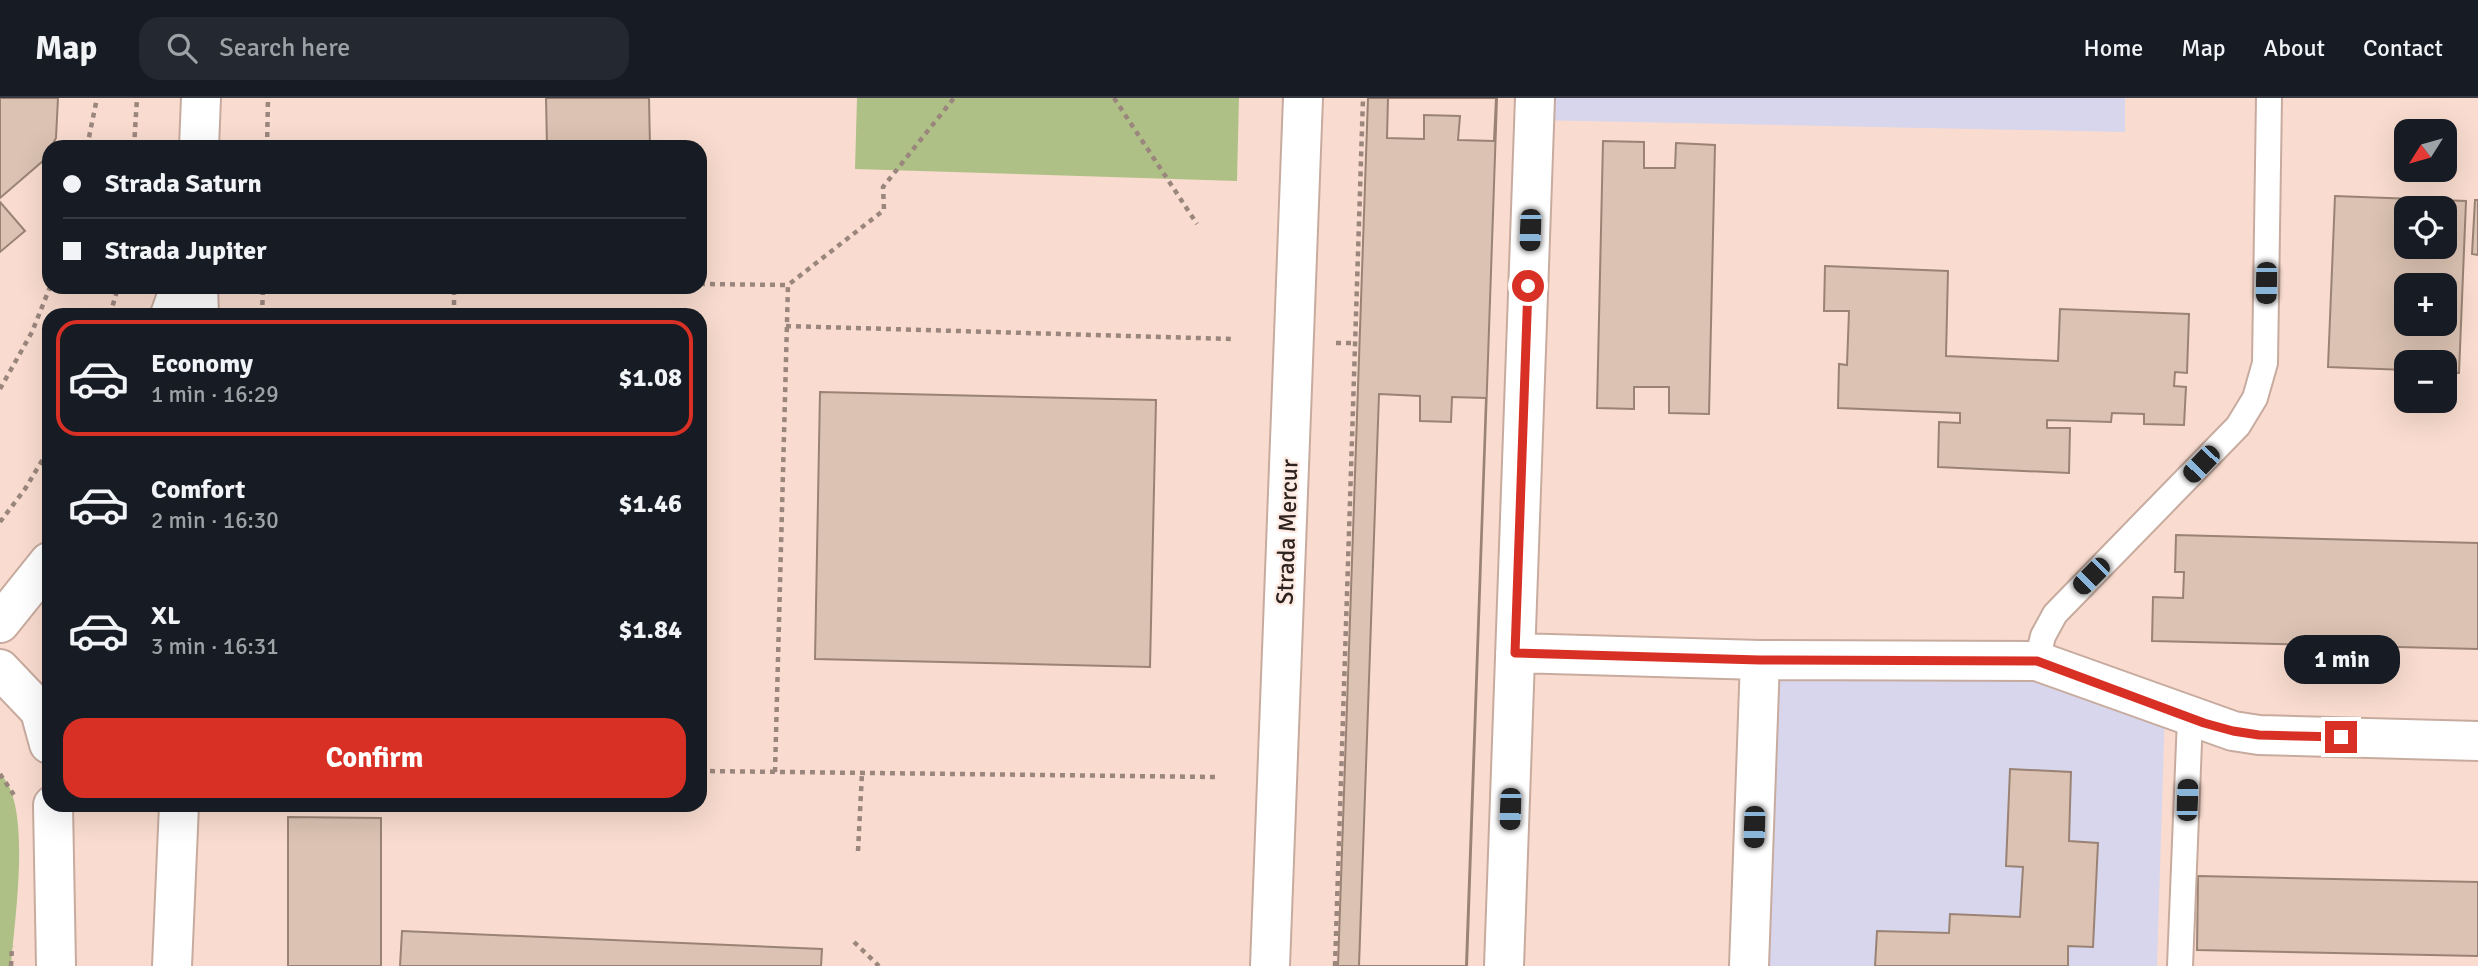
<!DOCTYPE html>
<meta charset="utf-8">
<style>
body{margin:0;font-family:Signika,sans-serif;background:#242831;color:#f1f3f6;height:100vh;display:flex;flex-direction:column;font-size:26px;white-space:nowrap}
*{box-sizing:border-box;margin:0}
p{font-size:23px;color:#9ea1a6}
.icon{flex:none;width:38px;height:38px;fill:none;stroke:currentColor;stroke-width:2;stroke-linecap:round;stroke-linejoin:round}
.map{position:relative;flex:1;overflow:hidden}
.side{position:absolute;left:42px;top:210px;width:665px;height:504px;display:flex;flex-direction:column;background:#171b24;border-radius:21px;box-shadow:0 7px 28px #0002}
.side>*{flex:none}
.hud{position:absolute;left:42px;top:42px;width:665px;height:154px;border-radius:21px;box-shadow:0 7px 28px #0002;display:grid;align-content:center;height:154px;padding:0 21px;background:#171b24}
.needle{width:46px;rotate:233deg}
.fabs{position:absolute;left:2394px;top:21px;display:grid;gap:14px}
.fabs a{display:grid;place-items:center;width:63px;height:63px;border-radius:14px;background:#171b24;box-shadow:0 7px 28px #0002;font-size:35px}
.end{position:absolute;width:32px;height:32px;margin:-16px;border:9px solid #d93025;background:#fff;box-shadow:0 0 0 4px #fff}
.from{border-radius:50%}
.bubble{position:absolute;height:49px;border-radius:21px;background:#171b24;box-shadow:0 7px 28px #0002;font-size:23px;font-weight:800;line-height:49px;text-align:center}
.car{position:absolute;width:21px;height:42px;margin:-21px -10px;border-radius:9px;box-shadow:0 0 5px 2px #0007;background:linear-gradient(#222 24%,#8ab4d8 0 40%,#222 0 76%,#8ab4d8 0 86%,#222 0)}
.hud b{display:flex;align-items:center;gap:24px;height:66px;font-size:26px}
.hud b+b{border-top:2px solid #363941}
.hud i{width:18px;height:18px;background:#f1f3f6}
ul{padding:12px 0 0;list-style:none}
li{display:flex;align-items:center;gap:21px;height:116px;margin:0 14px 10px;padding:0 7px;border:4px solid transparent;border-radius:21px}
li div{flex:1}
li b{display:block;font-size:26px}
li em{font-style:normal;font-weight:800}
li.current{border-color:#d93025}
li>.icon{width:63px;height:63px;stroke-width:1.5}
.cta{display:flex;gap:14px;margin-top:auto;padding:14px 21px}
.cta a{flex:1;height:80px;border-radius:21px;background:#d93025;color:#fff;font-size:28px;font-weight:800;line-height:80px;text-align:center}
header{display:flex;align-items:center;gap:42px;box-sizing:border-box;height:98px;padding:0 35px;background:#171b24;border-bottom:2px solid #363941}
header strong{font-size:33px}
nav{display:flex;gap:38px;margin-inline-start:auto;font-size:24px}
.search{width:490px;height:63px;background:#242831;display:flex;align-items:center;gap:18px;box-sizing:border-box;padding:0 24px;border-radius:21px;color:#9ea1a6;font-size:26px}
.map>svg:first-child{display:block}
.education{fill:#d8d6ec}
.green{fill:#aec086}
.building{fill:#dbc2b2;stroke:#9a8374;stroke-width:2;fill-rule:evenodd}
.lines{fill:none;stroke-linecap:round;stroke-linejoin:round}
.lane-casing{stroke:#c7ab9f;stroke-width:28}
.street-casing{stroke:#c7ab9f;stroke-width:42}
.secondary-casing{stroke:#c7ab9f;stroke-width:42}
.path{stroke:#9a867d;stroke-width:4.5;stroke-dasharray:5 5;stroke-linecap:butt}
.lane{stroke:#fff;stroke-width:24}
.street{stroke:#fff;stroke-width:38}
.secondary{stroke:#fff;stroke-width:38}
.route{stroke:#d93025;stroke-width:9}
.labels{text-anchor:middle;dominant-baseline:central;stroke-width:5;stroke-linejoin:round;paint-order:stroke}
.street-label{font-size:24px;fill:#2e231f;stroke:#feece4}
</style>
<header>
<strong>Map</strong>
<div class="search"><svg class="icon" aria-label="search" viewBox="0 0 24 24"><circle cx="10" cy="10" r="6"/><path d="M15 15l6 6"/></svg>Search here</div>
<nav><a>Home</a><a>Map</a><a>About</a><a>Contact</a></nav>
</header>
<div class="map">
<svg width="2478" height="868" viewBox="0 0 2478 868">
<rect width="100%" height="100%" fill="#f9dccf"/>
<path class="education" d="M 1535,0 L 2125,0 L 2125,34 L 1534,22 Z
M 1760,562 L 2037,563 L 2165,610 L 2157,868 L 1749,868 Z"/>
<path class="green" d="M 857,0 L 1239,0 L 1237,83 L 855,71 Z
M 0,676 C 33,705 14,824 11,868 L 0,868 Z"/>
<path class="building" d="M 0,0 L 58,0 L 56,40 L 44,62 L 0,100 Z
M 546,0 L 649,0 L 650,49 L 547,49 Z
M 1368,0 L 1497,0 L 1467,868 L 1338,868 Z
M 1388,0 L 1496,0 L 1494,43 L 1458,42 L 1460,18 L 1424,17 L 1424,41 L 1387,40 Z
M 1603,43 L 1644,44 L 1644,70 L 1675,70 L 1676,45 L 1715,47 L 1709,316 L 1669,315 L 1669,289 L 1634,289 L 1634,311 L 1597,310 Z
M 2335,98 L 2466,103 L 2459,275 L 2445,274 L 2445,264 L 2406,264 L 2406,272 L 2328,269 ZM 2406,110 L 2445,110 L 2445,149 L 2406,149 ZM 2406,187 L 2445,187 L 2445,226 L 2406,226 Z
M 2475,102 L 2478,102 L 2478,157 L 2472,156 Z
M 0,104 L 25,133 L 0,154 Z
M 1825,168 L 1948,173 L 1946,258 L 2058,263 L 2060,211 L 2189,216 L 2187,275 L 2175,274 L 2174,288 L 2186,289 L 2184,327 L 2144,326 L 2144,316 L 2112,315 L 2111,324 L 2047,322 L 2047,330 L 2070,330 L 2069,375 L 1938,369 L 1939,324 L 1960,325 L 1960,315 L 1838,310 L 1839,266 L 1847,267 L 1849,213 L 1824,213 Z
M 820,294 L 1156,302 L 1150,569 L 815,561 Z
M 1379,296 L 1420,298 L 1420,323 L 1451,324 L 1452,299 L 1486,300 L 1466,868 L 1359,868 Z
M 2176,437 L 2478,445 L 2478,551 L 2152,543 L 2153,499 L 2183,500 L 2184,474 L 2175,474 Z
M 2010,671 L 2071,674 L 2069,743 L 2098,745 L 2093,849 L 2068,848 L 2068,868 L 1875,868 L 1877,833 L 1949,835 L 1950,816 L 2020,819 L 2023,769 L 2006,768 Z
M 288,719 L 381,720 L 381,868 L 288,868 Z
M 2198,778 L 2478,784 L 2478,858 L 2197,852 Z
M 402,833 L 822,851 L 821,868 L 400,868 Z"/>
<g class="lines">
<defs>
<path id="lane" d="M 2037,563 L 2043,538 L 2055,516 L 2238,328 L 2255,300 L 2265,265 L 2269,0
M 2180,868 L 2190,620"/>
<path id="street" d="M 198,189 L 199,217
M 1515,555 L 1760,562 L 2037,563 L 2233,633 L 2259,637 L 2478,643
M 0,571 L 40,613 L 49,646
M 53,707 L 56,868
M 172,868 L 179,707
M 1270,868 L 1303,0
M 1504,868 L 1535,0
M 1749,868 L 1760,562"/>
<path id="secondary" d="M 199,49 L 201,0
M 170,217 L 180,189
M 0,525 L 49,464"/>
</defs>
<use href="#lane" class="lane-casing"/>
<use href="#street" class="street-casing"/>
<use href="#secondary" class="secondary-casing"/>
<path class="path" d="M 1114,0 L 1197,126
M 87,49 L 97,0
M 134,49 L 137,0
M 267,49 L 268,0
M 700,186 L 788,187
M 110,217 L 118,189
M 262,217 L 263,189
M 454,217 L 454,189
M 786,228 L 1232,241
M 1336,245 L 1355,245
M 0,291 L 32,234 L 50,189
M 0,424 L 25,391 L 49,351
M 700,673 L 1215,679
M 775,674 L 788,187 L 884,112 L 883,89 L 954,0
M 0,676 L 14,697
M 858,753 L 862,675
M 854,844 L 879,868
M 11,868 L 12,848
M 1335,868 L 1363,0"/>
<use href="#lane" class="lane"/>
<use href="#street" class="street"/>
<use href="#secondary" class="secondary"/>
</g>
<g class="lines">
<path class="route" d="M 1528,188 L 1515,555 L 1760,562 L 2037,563 L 2204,625 L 2233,633 L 2259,637 L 2341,639"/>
</g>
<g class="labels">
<g class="street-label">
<text transform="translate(1287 434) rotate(-88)">Strada Mercur</text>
</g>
</g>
</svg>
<div class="fabs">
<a><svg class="needle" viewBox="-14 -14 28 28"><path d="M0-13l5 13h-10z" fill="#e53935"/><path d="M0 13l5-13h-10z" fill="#9ea1a6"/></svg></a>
<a><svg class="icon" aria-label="locate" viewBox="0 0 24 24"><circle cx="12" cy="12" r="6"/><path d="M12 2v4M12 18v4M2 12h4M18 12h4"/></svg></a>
<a>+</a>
<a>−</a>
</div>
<i class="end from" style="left:1528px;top:188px"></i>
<i class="end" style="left:2341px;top:639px"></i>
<div class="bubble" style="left:2284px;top:537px;width:116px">1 min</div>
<i class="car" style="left:1530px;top:132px;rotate:182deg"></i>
<i class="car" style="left:2266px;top:185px;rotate:181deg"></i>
<i class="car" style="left:2201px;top:366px;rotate:224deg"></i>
<i class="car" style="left:2091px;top:478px;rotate:225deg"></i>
<i class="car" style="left:2187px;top:702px;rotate:2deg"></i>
<i class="car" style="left:1510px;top:711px;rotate:182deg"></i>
<i class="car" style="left:1754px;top:729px;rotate:182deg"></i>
<div class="hud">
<b><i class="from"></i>Strada Saturn</b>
<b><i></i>Strada Jupiter</b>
</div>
<section class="side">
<ul>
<li class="current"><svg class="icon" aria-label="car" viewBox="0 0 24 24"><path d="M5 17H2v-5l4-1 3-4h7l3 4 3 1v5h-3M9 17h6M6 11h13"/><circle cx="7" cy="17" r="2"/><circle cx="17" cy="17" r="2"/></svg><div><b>Economy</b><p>1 min · 16:29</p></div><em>$1.08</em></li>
<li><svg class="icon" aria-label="car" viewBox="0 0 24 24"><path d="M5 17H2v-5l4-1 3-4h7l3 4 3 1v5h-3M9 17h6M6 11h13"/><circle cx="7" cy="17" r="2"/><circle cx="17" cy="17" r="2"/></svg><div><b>Comfort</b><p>2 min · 16:30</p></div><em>$1.46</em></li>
<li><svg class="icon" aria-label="car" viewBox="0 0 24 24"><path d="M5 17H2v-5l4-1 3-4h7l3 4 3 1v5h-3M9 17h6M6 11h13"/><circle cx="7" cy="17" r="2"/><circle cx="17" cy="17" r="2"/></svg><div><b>XL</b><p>3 min · 16:31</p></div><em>$1.84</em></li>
</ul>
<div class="cta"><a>Confirm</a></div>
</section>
</div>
